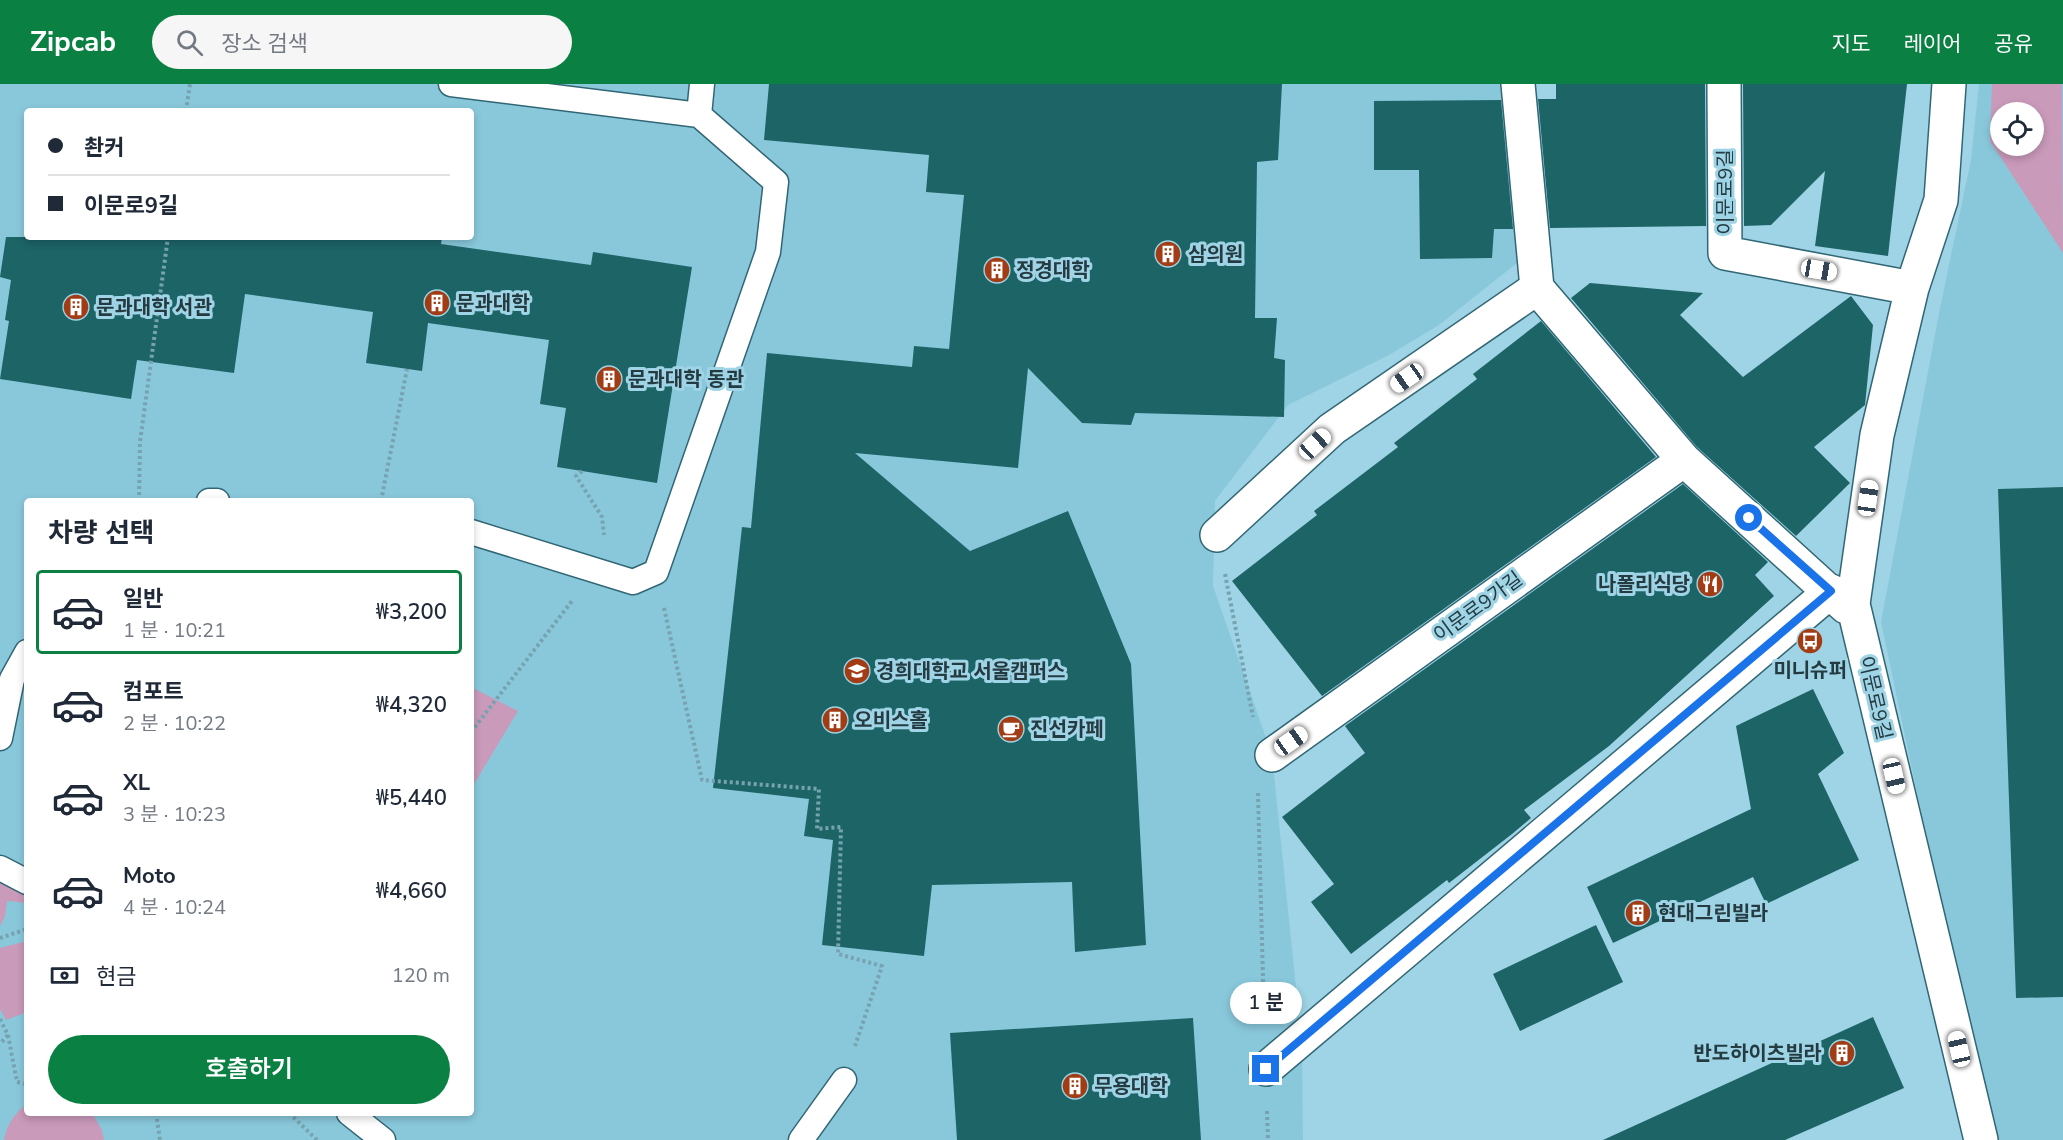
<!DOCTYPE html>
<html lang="ko">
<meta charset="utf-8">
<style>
body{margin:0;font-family:"Nunito Sans","Noto Sans KR",sans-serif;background:#f6f6f7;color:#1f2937;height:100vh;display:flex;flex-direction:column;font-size:22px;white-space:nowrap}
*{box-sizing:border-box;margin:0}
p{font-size:20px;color:#747a83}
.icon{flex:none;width:33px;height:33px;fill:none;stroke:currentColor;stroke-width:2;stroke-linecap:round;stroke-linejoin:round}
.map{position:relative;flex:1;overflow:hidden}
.side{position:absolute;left:24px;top:414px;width:450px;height:618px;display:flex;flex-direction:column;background:#fff;border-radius:6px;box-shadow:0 3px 9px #0003}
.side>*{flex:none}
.hud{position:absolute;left:24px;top:24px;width:450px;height:132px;border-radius:6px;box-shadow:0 3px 9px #0003;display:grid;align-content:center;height:132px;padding:0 24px;background:#fff}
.tools{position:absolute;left:1990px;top:18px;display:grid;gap:12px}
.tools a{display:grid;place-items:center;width:54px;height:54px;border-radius:50%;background:#fff;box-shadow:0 3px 9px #0003;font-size:30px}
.end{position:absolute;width:27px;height:27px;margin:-14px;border:8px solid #1a73e8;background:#fff;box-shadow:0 0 0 3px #fff}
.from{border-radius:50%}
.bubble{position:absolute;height:42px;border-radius:21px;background:#fff;box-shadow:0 3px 9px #0003;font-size:20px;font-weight:600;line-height:42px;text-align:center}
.car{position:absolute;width:18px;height:36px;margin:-18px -9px;border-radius:8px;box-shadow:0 0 4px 2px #0007;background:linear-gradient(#fff 24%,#345 0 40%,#fff 0 76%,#345 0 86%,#fff 0)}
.hud b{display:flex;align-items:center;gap:21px;height:57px;font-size:22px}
.hud b+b{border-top:2px solid #e0e1e3}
.hud i{width:15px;height:15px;background:#1f2937}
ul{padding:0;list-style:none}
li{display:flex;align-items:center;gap:18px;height:84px;margin:0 12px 9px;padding:0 12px;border:3px solid transparent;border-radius:6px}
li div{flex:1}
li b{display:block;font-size:22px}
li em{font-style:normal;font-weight:600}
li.active{border-color:#0b8043}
li>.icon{width:54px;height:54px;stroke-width:1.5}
h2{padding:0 24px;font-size:27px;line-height:72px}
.pay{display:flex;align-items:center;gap:15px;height:66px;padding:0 24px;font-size:22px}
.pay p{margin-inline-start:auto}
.action{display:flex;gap:12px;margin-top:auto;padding:12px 24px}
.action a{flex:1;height:69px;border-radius:36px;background:#0b8043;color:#fff;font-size:24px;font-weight:600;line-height:69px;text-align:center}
header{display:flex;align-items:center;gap:36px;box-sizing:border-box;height:84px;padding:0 30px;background:#0b8043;color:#fff}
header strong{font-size:28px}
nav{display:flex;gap:33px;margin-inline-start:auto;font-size:21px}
.search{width:420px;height:54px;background:#f6f6f7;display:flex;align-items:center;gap:15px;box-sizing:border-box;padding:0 21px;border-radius:33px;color:#747a83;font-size:22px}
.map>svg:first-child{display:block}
.built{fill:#89c8db;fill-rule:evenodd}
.green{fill:#ca9aba;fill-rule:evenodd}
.building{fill:#1d6467}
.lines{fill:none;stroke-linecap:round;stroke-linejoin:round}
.lane-casing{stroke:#316675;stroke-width:27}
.street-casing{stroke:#316675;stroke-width:36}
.path{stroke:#77a2b0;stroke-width:4;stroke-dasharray:3 3;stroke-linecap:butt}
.lane{stroke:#fff;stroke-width:24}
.street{stroke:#fff;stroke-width:33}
.route{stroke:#1a73e8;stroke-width:8}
.labels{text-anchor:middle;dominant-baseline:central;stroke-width:6;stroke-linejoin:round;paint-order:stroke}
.street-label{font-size:20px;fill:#253b42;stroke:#9ed4e5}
.poi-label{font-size:20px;font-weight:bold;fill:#253b42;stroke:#9ed4e5;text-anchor:start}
</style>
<header>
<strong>Zipcab</strong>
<div class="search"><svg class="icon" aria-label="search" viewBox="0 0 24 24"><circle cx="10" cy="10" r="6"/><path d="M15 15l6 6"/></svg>장소 검색</div>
<nav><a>지도</a><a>레이어</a><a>공유</a></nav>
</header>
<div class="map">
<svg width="2063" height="1056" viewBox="0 0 2063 1056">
<rect width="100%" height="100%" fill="#9ed4e5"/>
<path class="built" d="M 0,0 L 1500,0 L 1522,175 L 1439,241 L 1389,271 L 1288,321 L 1215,417 L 1213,502 L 1272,671 L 1302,962 L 1303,1056 L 0,1056 ZM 27,27 L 471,27 L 471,153 L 27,153 ZM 27,417 L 471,417 L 471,1029 L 27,1029 Z
M 1979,0 L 2063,0 L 2063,1056 L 1990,1056 L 1881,538 L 1940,224 L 1971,76 ZM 2001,28 L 2034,28 L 2034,62 L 2001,62 Z"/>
<path class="green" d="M 1992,0 L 2062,0 L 2063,169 L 1990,57 ZM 2034,28 L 2034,62 L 2001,62 L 2001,28 Z
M 471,603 L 518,627 L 471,705 Z
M 0,796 L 27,803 L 27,819 L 7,817 L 5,832 L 0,842 Z
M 27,857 L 27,928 L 6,936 L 0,925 L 0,864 Z
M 27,1020 L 27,1029 L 92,1029 L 102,1046 L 104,1056 L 4,1056 C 7,1040 14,1030 27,1020 Z"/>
<path class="building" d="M 769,0 L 1282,0 L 1278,76 L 1257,78 L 1255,234 L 1277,234 L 1274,274 L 1285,276 L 1284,333 L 1135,329 L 1131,341 L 1082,339 L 1028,284 L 1018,384 L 855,369 L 970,467 L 1068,427 L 1131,580 L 1146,861 L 1075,868 L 1072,798 L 932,801 L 924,872 L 822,861 L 833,756 L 804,752 L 809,715 L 713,704 L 742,443 L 751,444 L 767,269 L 912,283 L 914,262 L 949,265 L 964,111 L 926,108 L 929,71 L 764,56 Z
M 1556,0 L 1705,0 L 1706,142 L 1550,144 L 1538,15 L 1556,15 Z
M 1743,0 L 1907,0 L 1888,172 L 1815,162 L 1825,87 L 1771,141 L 1744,142 Z
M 1501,16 L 1513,145 L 1494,145 L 1492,174 L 1420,175 L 1419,86 L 1374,86 L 1374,17 Z
M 6,153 L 442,153 L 441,160 L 591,181 L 593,168 L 692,183 L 657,399 L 557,383 L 566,324 L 540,320 L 549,256 L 428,239 L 422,287 L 366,279 L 373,228 L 245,210 L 234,289 L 137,276 L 131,315 L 0,295 L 9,237 L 5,236 L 11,196 L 0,193 Z
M 1590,199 L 1703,209 L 1680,231 L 1743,293 L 1851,212 L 1873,241 L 1865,321 L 1814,363 L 1850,399 L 1796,452 L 1697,363 L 1571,214 Z
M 1541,237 L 1656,373 L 1322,612 L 1232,497 L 1317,431 L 1314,427 L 1398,363 L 1394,359 L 1477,295 L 1473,290 Z
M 1683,400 L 1768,478 L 1755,491 L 1774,512 L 1609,662 L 1524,726 L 1531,734 L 1512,750 L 1449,799 L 1447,796 L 1351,870 L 1311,818 L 1334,800 L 1282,733 L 1365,669 L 1345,642 Z
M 2063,403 L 2063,913 L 2016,914 L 1998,405 Z
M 1813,605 L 1844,669 L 1818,690 L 1859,776 L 1766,820 L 1753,793 L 1613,859 L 1587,803 L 1751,725 L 1736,642 Z
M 1596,841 L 1623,898 L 1520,947 L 1493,890 Z
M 1873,933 L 1904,1004 L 1785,1056 L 1603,1056 Z
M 1193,934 L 1201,1056 L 957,1056 L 950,949 Z"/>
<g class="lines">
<defs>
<path id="lane" d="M 451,0 L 699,31 L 776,98 L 768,168 L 656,488 L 633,498 L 471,448
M 699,31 L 702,0
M 209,417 L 217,417
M 0,654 L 12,595 L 27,568
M 0,784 L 27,798
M 349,1029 L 383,1056
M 801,1056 L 844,996"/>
<path id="street" d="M 1518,0 L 1537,204 L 1684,376 L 1846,523
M 1724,0 L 1725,169 L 1912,204
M 1949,0 L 1941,116 L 1912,204 L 1877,351 L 1853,520 L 1981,1056
M 1217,451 L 1332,345 L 1537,204
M 1272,671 L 1684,376
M 1266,985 L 1831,507"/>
</defs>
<use href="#lane" class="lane-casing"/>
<use href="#street" class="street-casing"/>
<path class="path" d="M 186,27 L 190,0
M 582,387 L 576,392 L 602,433 L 604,451
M 139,417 L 140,358 L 168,153
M 381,417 L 407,285
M 1225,490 L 1253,633
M 664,524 L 702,696 L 819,705 L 817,745 L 841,743 L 838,870 L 882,882 L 855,962
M 471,648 L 572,517
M 1258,709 L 1264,932
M 0,854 L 27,845
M 0,935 L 8,951 L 0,960
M 8,951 L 17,998 L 27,1000
M 1267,1027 L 1268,1056
M 156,1029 L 160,1056
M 289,1029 L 317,1056"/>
<use href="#lane" class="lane"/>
<use href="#street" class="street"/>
</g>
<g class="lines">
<path class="route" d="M 1266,985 L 1831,507 L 1749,434"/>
</g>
<defs>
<symbol id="building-disc" viewBox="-11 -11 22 22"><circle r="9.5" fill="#a23c15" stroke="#9ed4e5"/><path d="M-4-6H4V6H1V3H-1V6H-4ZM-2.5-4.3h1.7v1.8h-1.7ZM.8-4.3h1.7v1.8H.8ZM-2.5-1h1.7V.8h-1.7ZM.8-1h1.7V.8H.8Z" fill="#fff"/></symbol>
<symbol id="restaurant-disc" viewBox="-11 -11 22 22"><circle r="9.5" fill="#a23c15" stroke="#9ed4e5"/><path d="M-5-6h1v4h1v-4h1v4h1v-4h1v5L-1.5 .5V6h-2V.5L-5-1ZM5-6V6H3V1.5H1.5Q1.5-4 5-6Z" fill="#fff"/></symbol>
<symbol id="bus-disc" viewBox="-11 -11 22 22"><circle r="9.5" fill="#a23c15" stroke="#9ed4e5"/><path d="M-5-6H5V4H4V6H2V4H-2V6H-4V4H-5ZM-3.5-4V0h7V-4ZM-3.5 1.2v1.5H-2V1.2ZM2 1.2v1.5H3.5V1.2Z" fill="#fff"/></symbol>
<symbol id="university-disc" viewBox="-11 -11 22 22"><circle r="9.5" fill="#a23c15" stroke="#9ed4e5"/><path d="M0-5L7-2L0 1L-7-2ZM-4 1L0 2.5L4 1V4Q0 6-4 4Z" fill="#fff"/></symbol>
<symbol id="cafe-disc" viewBox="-11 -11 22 22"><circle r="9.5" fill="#a23c15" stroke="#9ed4e5"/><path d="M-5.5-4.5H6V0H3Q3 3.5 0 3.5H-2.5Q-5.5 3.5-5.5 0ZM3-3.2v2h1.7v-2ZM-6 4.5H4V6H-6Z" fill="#fff"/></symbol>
</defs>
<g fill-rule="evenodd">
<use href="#building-disc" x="1153" y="155" width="30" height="30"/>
<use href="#building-disc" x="982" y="171" width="30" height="30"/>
<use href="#building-disc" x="422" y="204" width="30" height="30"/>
<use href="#building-disc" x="61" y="208" width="30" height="30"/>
<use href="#building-disc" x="594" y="280" width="30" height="30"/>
<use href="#restaurant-disc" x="1695" y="485" width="30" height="30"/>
<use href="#bus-disc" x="1795" y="542" width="30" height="30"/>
<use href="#university-disc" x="842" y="572" width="30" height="30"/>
<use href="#building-disc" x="820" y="621" width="30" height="30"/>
<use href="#cafe-disc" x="996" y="630" width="30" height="30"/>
<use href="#building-disc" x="1623" y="814" width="30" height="30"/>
<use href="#building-disc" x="1827" y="954" width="30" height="30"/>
<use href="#building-disc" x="1060" y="987" width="30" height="30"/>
</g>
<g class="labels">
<g class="street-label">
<text transform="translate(1725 108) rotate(-90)">이문로9길</text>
<text transform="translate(1478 523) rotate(-36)">이문로9가길</text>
<text transform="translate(1875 614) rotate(77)">이문로9길</text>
</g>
<g class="poi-label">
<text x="1188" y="170">삼의원</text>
<text x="1016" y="186">정경대학</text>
<text x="456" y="219">문과대학</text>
<text x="96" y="223">문과대학 서관</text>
<text x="628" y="295">문과대학 동관</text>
<text x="1690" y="500" text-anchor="end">나폴리식당</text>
<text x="1810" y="586" text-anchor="middle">미니슈퍼</text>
<text x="876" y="587">경희대학교 서울캠퍼스</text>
<text x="854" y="636">오비스홀</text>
<text x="1030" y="645">진선카페</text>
<text x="1658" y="829">현대그린빌라</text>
<text x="1822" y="969" text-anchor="end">반도하이츠빌라</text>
<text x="1094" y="1002">무용대학</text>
</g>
</g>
</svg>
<div class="tools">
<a><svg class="icon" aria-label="locate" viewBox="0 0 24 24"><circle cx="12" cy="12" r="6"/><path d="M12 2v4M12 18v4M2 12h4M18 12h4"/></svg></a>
</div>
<i class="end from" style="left:1749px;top:434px"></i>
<i class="end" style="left:1266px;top:985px"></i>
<div class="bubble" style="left:1230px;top:898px;width:72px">1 분</div>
<i class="car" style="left:1819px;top:186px;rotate:100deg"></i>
<i class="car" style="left:1407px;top:294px;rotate:235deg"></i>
<i class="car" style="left:1315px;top:360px;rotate:47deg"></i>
<i class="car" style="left:1868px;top:414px;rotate:8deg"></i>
<i class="car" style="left:1291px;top:657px;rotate:55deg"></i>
<i class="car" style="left:1894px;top:692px;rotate:167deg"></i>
<i class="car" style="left:1959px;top:965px;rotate:347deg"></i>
<div class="hud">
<b><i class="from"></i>촨커</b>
<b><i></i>이문로9길</b>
</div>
<section class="side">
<h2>차량 선택</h2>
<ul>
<li class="active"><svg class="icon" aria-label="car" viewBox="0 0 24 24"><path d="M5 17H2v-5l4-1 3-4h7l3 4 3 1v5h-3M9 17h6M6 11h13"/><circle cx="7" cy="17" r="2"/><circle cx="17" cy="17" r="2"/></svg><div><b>일반</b><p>1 분 · 10:21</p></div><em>₩3,200</em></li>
<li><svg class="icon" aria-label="car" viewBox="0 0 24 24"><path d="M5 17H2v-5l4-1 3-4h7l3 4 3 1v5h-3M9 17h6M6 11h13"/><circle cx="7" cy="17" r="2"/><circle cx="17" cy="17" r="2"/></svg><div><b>컴포트</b><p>2 분 · 10:22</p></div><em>₩4,320</em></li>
<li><svg class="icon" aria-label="car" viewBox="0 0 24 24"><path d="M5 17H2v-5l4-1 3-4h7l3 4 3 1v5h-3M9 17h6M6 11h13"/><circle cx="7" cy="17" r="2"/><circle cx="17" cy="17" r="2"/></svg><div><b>XL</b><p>3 분 · 10:23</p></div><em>₩5,440</em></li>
<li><svg class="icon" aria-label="car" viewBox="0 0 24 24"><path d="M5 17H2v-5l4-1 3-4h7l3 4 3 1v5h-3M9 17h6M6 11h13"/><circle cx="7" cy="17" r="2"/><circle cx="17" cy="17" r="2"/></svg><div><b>Moto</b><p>4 분 · 10:24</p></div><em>₩4,660</em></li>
</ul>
<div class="pay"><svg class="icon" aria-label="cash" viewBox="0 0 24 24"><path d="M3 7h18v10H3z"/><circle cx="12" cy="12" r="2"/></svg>현금<p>120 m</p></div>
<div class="action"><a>호출하기</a></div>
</section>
</div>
